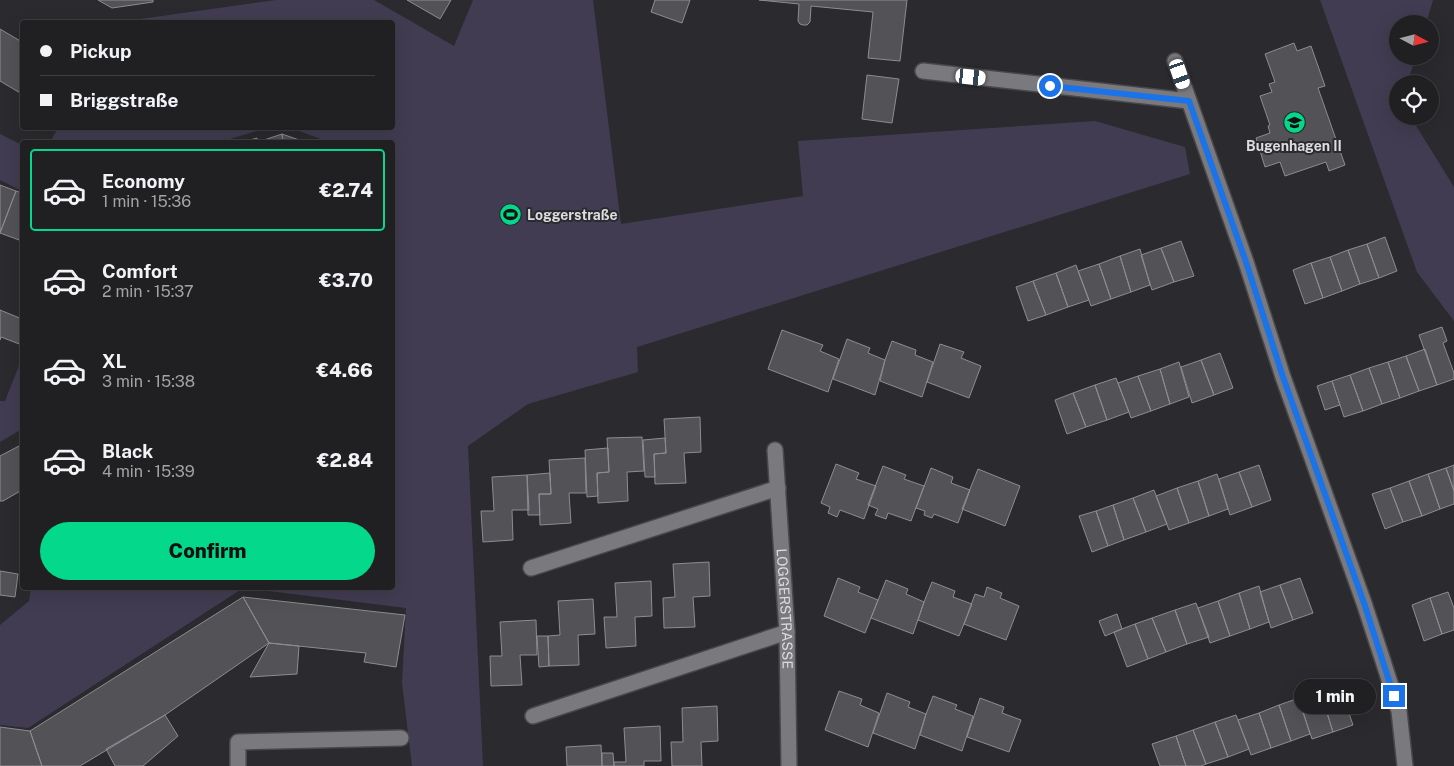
<!DOCTYPE html>
<meta charset="utf-8">
<style>
body{margin:0;font-family:"Public Sans",sans-serif;background:#28282a;color:#f1f3f6;height:100vh;display:flex;flex-direction:column;font-size:19px;white-space:nowrap}
*{box-sizing:border-box;margin:0}
p{font-size:16px;color:#a2a3a5}
.icon{flex:none;width:28px;height:28px;fill:none;stroke:currentColor;stroke-width:2;stroke-linecap:round;stroke-linejoin:round}
.map{position:relative;flex:1;overflow:hidden}
.sheet{position:absolute;left:20px;top:140px;width:375px;height:450px;display:flex;flex-direction:column;background:#202022;border-radius:5px;box-shadow:0 5px 20px #0002,0 0 0 1px #3d3e40}
.sheet>*{flex:none}
.hud{position:absolute;left:20px;top:20px;width:375px;height:110px;border-radius:5px;box-shadow:0 5px 20px #0002,0 0 0 1px #3d3e40;display:grid;align-content:center;height:110px;padding:0 20px;background:#202022}
.needle{width:32px;rotate:97deg}
.buttons{position:absolute;left:1389px;top:15px;display:grid;gap:10px}
.buttons a{display:grid;place-items:center;width:50px;height:50px;border-radius:50%;background:#202022;box-shadow:0 5px 20px #0002,0 0 0 1px #3d3e40;font-size:25px}
.end{position:absolute;width:22px;height:22px;margin:-11px;border:6px solid #1a73e8;background:#fff;box-shadow:0 0 0 2px #fff}
.from{border-radius:50%}
.bubble{position:absolute;height:35px;border-radius:18px;background:#202022;box-shadow:0 5px 20px #0002,0 0 0 1px #3d3e40;font-size:16px;font-weight:800;line-height:35px;text-align:center}
.car{position:absolute;width:15px;height:30px;margin:-15px -8px;border-radius:6px;box-shadow:0 0 4px 1px #0007;background:linear-gradient(#fff 24%,#345 0 40%,#fff 0 76%,#345 0 86%,#fff 0)}
.hud b{display:flex;align-items:center;gap:18px;height:48px;font-size:19px}
.hud b+b{border-top:1px solid #3d3e40}
.hud i{width:12px;height:12px;background:#f1f3f6}
ul{padding:9px 0 0;list-style:none}
li{display:flex;align-items:center;gap:15px;height:82px;margin:0 10px 8px;padding:0 10px;border:2px solid transparent;border-radius:5px}
li div{flex:1}
li b{display:block;font-size:19px}
li em{font-style:normal;font-weight:800}
li.active{border-color:#04d98b}
li>.icon{width:45px;height:45px;stroke-width:1.5}
.action{display:flex;gap:10px;margin-top:auto;padding:10px 20px}
.action a{flex:1;height:58px;border-radius:30px;background:#04d98b;color:#111;font-size:20px;font-weight:800;line-height:58px;text-align:center}
.map>svg:first-child{display:block}
.green{fill:#423c52}
.building{fill:#535257;stroke:#8d8c92}
.lines{fill:none;stroke-linecap:round;stroke-linejoin:round}
.minor-casing{stroke:#48474b;stroke-width:18}
.minor{stroke:#7a797e;stroke-width:15}
.route{stroke:#1a73e8;stroke-width:6}
.labels{text-anchor:middle;dominant-baseline:central;stroke-width:4;stroke-linejoin:round;paint-order:stroke}
.poi-label{font-size:14px;font-weight:bold;fill:#dddde0;stroke:#2b2a2e}
.street-label{font-size:14px;fill:#dddde0;stroke:#2b2a2e}
</style>
<div class="map">
<svg width="1454" height="766" viewBox="0 0 1454 766">
<rect width="100%" height="100%" fill="#2b2a2e"/>
<path class="green" d="M 276,0 L 374,0 L 454,46 L 473,0 L 593,0 L 621,224 L 803,196 L 798,141 L 1095,121 L 1185,147 L 1190,174 L 637,347 L 638,372 L 528,404 L 468,446 L 483,766 L 412,766 L 402,683 L 406,608 L 243,588 L 28,728 L 0,725 L 0,625 L 29,601 L 31,588 L 392,588 L 392,172 L 394,168 L 393,167 L 392,142 L 329,142 L 291,128 L 392,128 L 392,22 L 119,22 Z
M 1320,0 L 1433,0 L 1426,24 L 1398,24 L 1398,56 L 1416,56 L 1407,84 L 1398,84 L 1398,116 L 1410,116 L 1454,187 L 1454,321 L 1417,272 Z
M 58,128 L 267,128 L 220,142 L 50,142 Z
M 0,134 L 22,145 L 22,191 L 0,180 Z
M 22,358 L 22,429 L 0,442 L 0,401 L 5,401 Z"/>
<path class="building" d="M 98,0 L 153,0 L 153,2 L 112,8 Z
M 407,0 L 451,0 L 440,19 Z
M 655,0 L 690,0 L 682,23 L 651,12 Z
M 759,0 L 907,0 L 900,61 L 868,58 L 873,12 L 811,6 L 810,22 L 807,25 L 803,25 L 800,24 L 798,21 L 799,4 Z
M 0,29 L 22,42 L 22,94 L 0,81 Z
M 1294,43 L 1297,51 L 1311,46 L 1325,86 L 1318,88 L 1345,165 L 1329,171 L 1326,162 L 1285,176 L 1280,162 L 1265,167 L 1256,138 L 1270,133 L 1268,126 L 1270,125 L 1260,96 L 1272,92 L 1269,84 L 1275,82 L 1265,54 Z
M 867,75 L 899,79 L 892,123 L 862,119 Z
M 282,134 L 305,142 L 283,142 Z
M 282,134 L 283,142 L 243,142 L 257,138 L 258,142 Z
M 0,185 L 16,191 L 0,233 Z
M 16,191 L 22,193 L 22,241 L 0,233 Z
M 1385,237 L 1397,271 L 1379,278 L 1367,244 Z
M 1181,241 L 1194,276 L 1174,282 L 1161,248 Z
M 1367,244 L 1379,278 L 1360,284 L 1348,250 Z
M 1161,248 L 1174,282 L 1152,290 L 1141,255 Z
M 1140,249 L 1150,285 L 1131,292 L 1120,256 Z
M 1348,250 L 1360,284 L 1342,291 L 1330,257 Z
M 1120,256 L 1131,292 L 1111,299 L 1099,264 Z
M 1330,257 L 1342,291 L 1323,298 L 1311,263 Z
M 1311,263 L 1323,298 L 1305,304 L 1293,270 Z
M 1099,264 L 1111,299 L 1091,306 L 1078,271 Z
M 1076,265 L 1089,300 L 1068,307 L 1056,273 Z
M 1056,273 L 1068,307 L 1046,315 L 1033,281 Z
M 1033,281 L 1046,315 L 1028,321 L 1016,287 Z
M 0,310 L 22,319 L 22,345 L 1,337 L 0,340 Z
M 1442,327 L 1447,341 L 1443,343 L 1454,373 L 1454,379 L 1437,385 L 1419,335 Z
M 782,330 L 823,345 L 820,351 L 839,359 L 828,392 L 768,369 Z
M 847,339 L 870,348 L 868,353 L 885,360 L 875,395 L 833,379 Z
M 892,341 L 916,350 L 915,355 L 933,362 L 922,397 L 880,381 L 885,360 Z
M 940,344 L 964,352 L 961,358 L 981,366 L 969,398 L 927,382 Z
M 1425,349 L 1437,385 L 1419,391 L 1406,356 Z
M 1220,353 L 1233,388 L 1214,395 L 1201,360 Z
M 1406,356 L 1419,391 L 1400,398 L 1388,362 Z
M 1201,360 L 1214,395 L 1192,403 L 1181,367 Z
M 1179,362 L 1189,397 L 1170,404 L 1160,369 Z
M 1388,362 L 1400,398 L 1382,404 L 1369,368 Z
M 1369,368 L 1382,404 L 1363,411 L 1350,375 Z
M 1160,369 L 1170,404 L 1151,411 L 1138,376 Z
M 1350,375 L 1363,411 L 1344,417 L 1332,381 Z
M 1138,376 L 1151,411 L 1131,418 L 1118,383 Z
M 1116,378 L 1129,412 L 1107,420 L 1095,385 Z
M 1332,381 L 1340,405 L 1325,410 L 1317,386 Z
M 1095,385 L 1107,420 L 1086,427 L 1073,393 Z
M 1073,393 L 1086,427 L 1067,434 L 1055,400 Z
M 700,417 L 701,452 L 684,453 L 686,483 L 655,484 L 654,454 L 666,453 L 664,419 Z
M 642,437 L 644,471 L 627,472 L 628,501 L 598,503 L 597,473 L 609,472 L 607,438 Z
M 665,438 L 666,453 L 654,454 L 655,477 L 645,477 L 643,440 Z
M 19,446 L 22,453 L 22,490 L 3,501 L 0,501 L 0,456 Z
M 608,448 L 609,472 L 597,473 L 598,496 L 587,497 L 585,450 Z
M 585,458 L 586,493 L 569,493 L 571,523 L 540,525 L 539,494 L 551,494 L 549,460 Z
M 836,464 L 859,473 L 856,479 L 876,486 L 864,519 L 840,510 L 837,517 L 828,513 L 830,507 L 821,503 Z
M 1259,465 L 1271,500 L 1252,507 L 1239,472 Z
M 1454,465 L 1454,491 L 1446,468 Z
M 883,466 L 906,475 L 904,479 L 924,486 L 911,521 L 888,513 L 886,519 L 875,515 L 878,509 L 868,505 Z
M 931,468 L 953,477 L 951,483 L 970,490 L 958,523 L 934,514 L 932,518 L 924,515 L 925,511 L 916,508 Z
M 1446,468 L 1454,491 L 1454,504 L 1440,509 L 1428,474 Z
M 978,469 L 1020,486 L 1005,526 L 962,509 Z
M 1239,472 L 1252,507 L 1230,515 L 1219,479 Z
M 550,473 L 551,494 L 539,494 L 540,515 L 528,515 L 527,475 Z
M 1217,474 L 1228,509 L 1209,516 L 1198,481 Z
M 1428,474 L 1440,509 L 1422,516 L 1409,481 Z
M 527,475 L 529,510 L 512,510 L 513,540 L 483,542 L 481,511 L 494,511 L 492,477 Z
M 1198,481 L 1209,516 L 1189,523 L 1177,488 Z
M 1409,481 L 1422,516 L 1403,522 L 1390,488 Z
M 1177,488 L 1189,523 L 1169,530 L 1156,496 Z
M 1390,488 L 1403,522 L 1385,529 L 1372,494 Z
M 1154,490 L 1167,524 L 1146,532 L 1133,498 Z
M 1133,498 L 1146,532 L 1124,540 L 1113,505 Z
M 1113,505 L 1124,540 L 1108,546 L 1096,511 Z
M 1096,511 L 1108,546 L 1092,552 L 1079,516 Z
M 709,562 L 710,596 L 693,597 L 695,627 L 664,628 L 663,598 L 675,597 L 673,564 Z
M 0,571 L 18,574 L 15,597 L 0,595 Z
M 838,578 L 860,587 L 858,592 L 878,600 L 865,633 L 824,616 Z
M 1300,578 L 1313,613 L 1293,620 L 1280,585 Z
M 886,580 L 908,589 L 906,594 L 924,602 L 913,634 L 871,618 Z
M 651,581 L 652,616 L 635,617 L 636,646 L 606,648 L 604,617 L 617,617 L 615,583 Z
M 932,582 L 955,591 L 953,597 L 972,604 L 959,636 L 918,620 L 924,602 Z
M 1280,585 L 1293,620 L 1271,628 L 1260,592 Z
M 1259,586 L 1269,622 L 1250,629 L 1239,593 Z
M 987,587 L 1002,593 L 1000,598 L 1019,606 L 1006,640 L 964,624 L 975,594 L 984,597 Z
M 1448,592 L 1454,608 L 1454,630 L 1442,634 L 1430,598 Z
M 1239,593 L 1250,629 L 1230,636 L 1218,601 Z
M 243,597 L 405,615 L 396,667 L 364,662 L 366,653 L 269,643 Z
M 243,597 L 269,643 L 165,715 L 80,766 L 42,766 L 30,731 Z
M 1430,598 L 1442,634 L 1424,641 L 1412,605 Z
M 593,599 L 595,634 L 578,635 L 579,665 L 549,666 L 548,636 L 560,635 L 558,601 Z
M 1218,601 L 1230,636 L 1210,643 L 1198,608 Z
M 1196,603 L 1209,637 L 1187,644 L 1175,610 Z
M 1175,610 L 1187,644 L 1166,652 L 1152,618 Z
M 1117,614 L 1122,629 L 1105,636 L 1099,621 Z
M 1152,618 L 1166,652 L 1148,659 L 1135,624 Z
M 536,620 L 537,655 L 520,655 L 522,685 L 491,686 L 490,656 L 502,656 L 500,622 Z
M 1135,624 L 1148,659 L 1127,667 L 1114,632 Z
M 537,636 L 548,636 L 549,666 L 539,667 Z
M 269,643 L 299,646 L 297,674 L 250,677 Z
M 1341,690 L 1353,725 L 1333,732 L 1322,697 Z
M 839,691 L 862,699 L 860,705 L 879,713 L 868,747 L 825,730 Z
M 887,693 L 910,702 L 908,707 L 926,714 L 915,749 L 873,733 Z
M 933,696 L 957,705 L 955,709 L 973,716 L 962,751 L 920,735 L 926,714 Z
M 1322,697 L 1333,732 L 1312,739 L 1300,704 Z
M 980,698 L 1004,707 L 1002,713 L 1021,720 L 1009,752 L 967,737 Z
M 1299,698 L 1310,734 L 1291,741 L 1279,705 Z
M 1279,705 L 1291,741 L 1271,748 L 1259,713 Z
M 717,706 L 718,741 L 701,742 L 702,766 L 672,766 L 671,742 L 683,742 L 682,708 Z
M 1259,713 L 1271,748 L 1251,755 L 1238,720 Z
M 165,715 L 178,736 L 143,766 L 115,766 L 106,749 Z
M 1236,715 L 1249,749 L 1228,757 L 1215,722 Z
M 1215,722 L 1228,757 L 1206,764 L 1193,730 Z
M 660,726 L 661,761 L 644,761 L 644,766 L 614,766 L 614,762 L 626,762 L 624,728 Z
M 0,727 L 30,731 L 42,766 L 0,766 Z
M 1193,730 L 1206,764 L 1201,766 L 1186,766 L 1176,736 Z
M 1176,736 L 1186,766 L 1160,766 L 1152,744 Z
M 601,745 L 602,766 L 567,766 L 566,747 Z
M 602,753 L 613,753 L 614,766 L 602,766 Z"/>
<g class="lines">
<defs>
<g id="minor">
<path d="M 1175,61 L 1246,262 L 1283,377 L 1364,603 L 1384,664 L 1399,711 L 1405,766"/>
<path d="M 923,71 L 1189,101"/>
<path id="s1" d="M 775,450 L 787,632 L 789,766"/>
<path d="M 531,568 L 778,488"/>
<path d="M 533,716 L 787,632"/>
<path d="M 238,766 L 238,742 L 401,738"/>
</g>
</defs>
<use href="#minor" class="minor-casing"/>
<use href="#minor" class="minor"/>
</g>
<g class="lines">
<path class="route" d="M 1050,86 L 1189,101 L 1246,262 L 1283,377 L 1364,603 L 1394,696"/>
</g>
<defs>
<symbol id="school-disc" viewBox="-11 -11 22 22"><circle r="9.5" fill="#04d98b" stroke="#2b2a2e"/><path d="M0-5L7-2L0 1L-7-2ZM-4 1L0 2.5L4 1V4Q0 6-4 4Z" fill="#111"/></symbol>
<symbol id="stadium-disc" viewBox="-11 -11 22 22"><circle r="9.5" fill="#04d98b" stroke="#2b2a2e"/><path d="M0-5a6.5 5 0 1 0 0 10a6.5 5 0 1 0 0-10ZM-3.5-1.8h7v3.6h-7Z" fill="#111"/></symbol>
</defs>
<g fill-rule="evenodd">
<use href="#school-disc" x="1282" y="110" width="25" height="25"/>
<use href="#stadium-disc" x="498" y="202" width="25" height="25"/>
</g>
<g class="labels">
<g class="poi-label">
<text x="1294" y="146">Bugenhagen II</text>
<text x="527" y="215" text-anchor="start">Loggerstraße</text>
</g>
<g class="street-label">
<text stroke="none"><textPath href="#s1" startOffset="159">LOGGERSTRASSE</textPath></text>
</g>
</g>
</svg>
<div class="buttons">
<a><svg class="needle" viewBox="-14 -14 28 28"><path d="M0-13l5 13h-10z" fill="#e53935"/><path d="M0 13l5-13h-10z" fill="#a2a3a5"/></svg></a>
<a><svg class="icon" aria-label="locate" viewBox="0 0 24 24"><circle cx="12" cy="12" r="6"/><path d="M12 2v4M12 18v4M2 12h4M18 12h4"/></svg></a>
</div>
<i class="end from" style="left:1050px;top:86px"></i>
<i class="end" style="left:1394px;top:696px"></i>
<div class="bubble" style="left:1294px;top:679px;width:82px">1 min</div>
<i class="car" style="left:1180px;top:74px;rotate:161deg"></i>
<i class="car" style="left:971px;top:77px;rotate:96deg"></i>
<div class="hud">
<b><i class="from"></i>Pickup</b>
<b><i></i>Briggstraße</b>
</div>
<section class="sheet">
<ul>
<li class="active"><svg class="icon" aria-label="car" viewBox="0 0 24 24"><path d="M5 17H2v-5l4-1 3-4h7l3 4 3 1v5h-3M9 17h6M6 11h13"/><circle cx="7" cy="17" r="2"/><circle cx="17" cy="17" r="2"/></svg><div><b>Economy</b><p>1 min · 15:36</p></div><em>€2.74</em></li>
<li><svg class="icon" aria-label="car" viewBox="0 0 24 24"><path d="M5 17H2v-5l4-1 3-4h7l3 4 3 1v5h-3M9 17h6M6 11h13"/><circle cx="7" cy="17" r="2"/><circle cx="17" cy="17" r="2"/></svg><div><b>Comfort</b><p>2 min · 15:37</p></div><em>€3.70</em></li>
<li><svg class="icon" aria-label="car" viewBox="0 0 24 24"><path d="M5 17H2v-5l4-1 3-4h7l3 4 3 1v5h-3M9 17h6M6 11h13"/><circle cx="7" cy="17" r="2"/><circle cx="17" cy="17" r="2"/></svg><div><b>XL</b><p>3 min · 15:38</p></div><em>€4.66</em></li>
<li><svg class="icon" aria-label="car" viewBox="0 0 24 24"><path d="M5 17H2v-5l4-1 3-4h7l3 4 3 1v5h-3M9 17h6M6 11h13"/><circle cx="7" cy="17" r="2"/><circle cx="17" cy="17" r="2"/></svg><div><b>Black</b><p>4 min · 15:39</p></div><em>€2.84</em></li>
</ul>
<div class="action"><a>Confirm</a></div>
</section>
</div>
